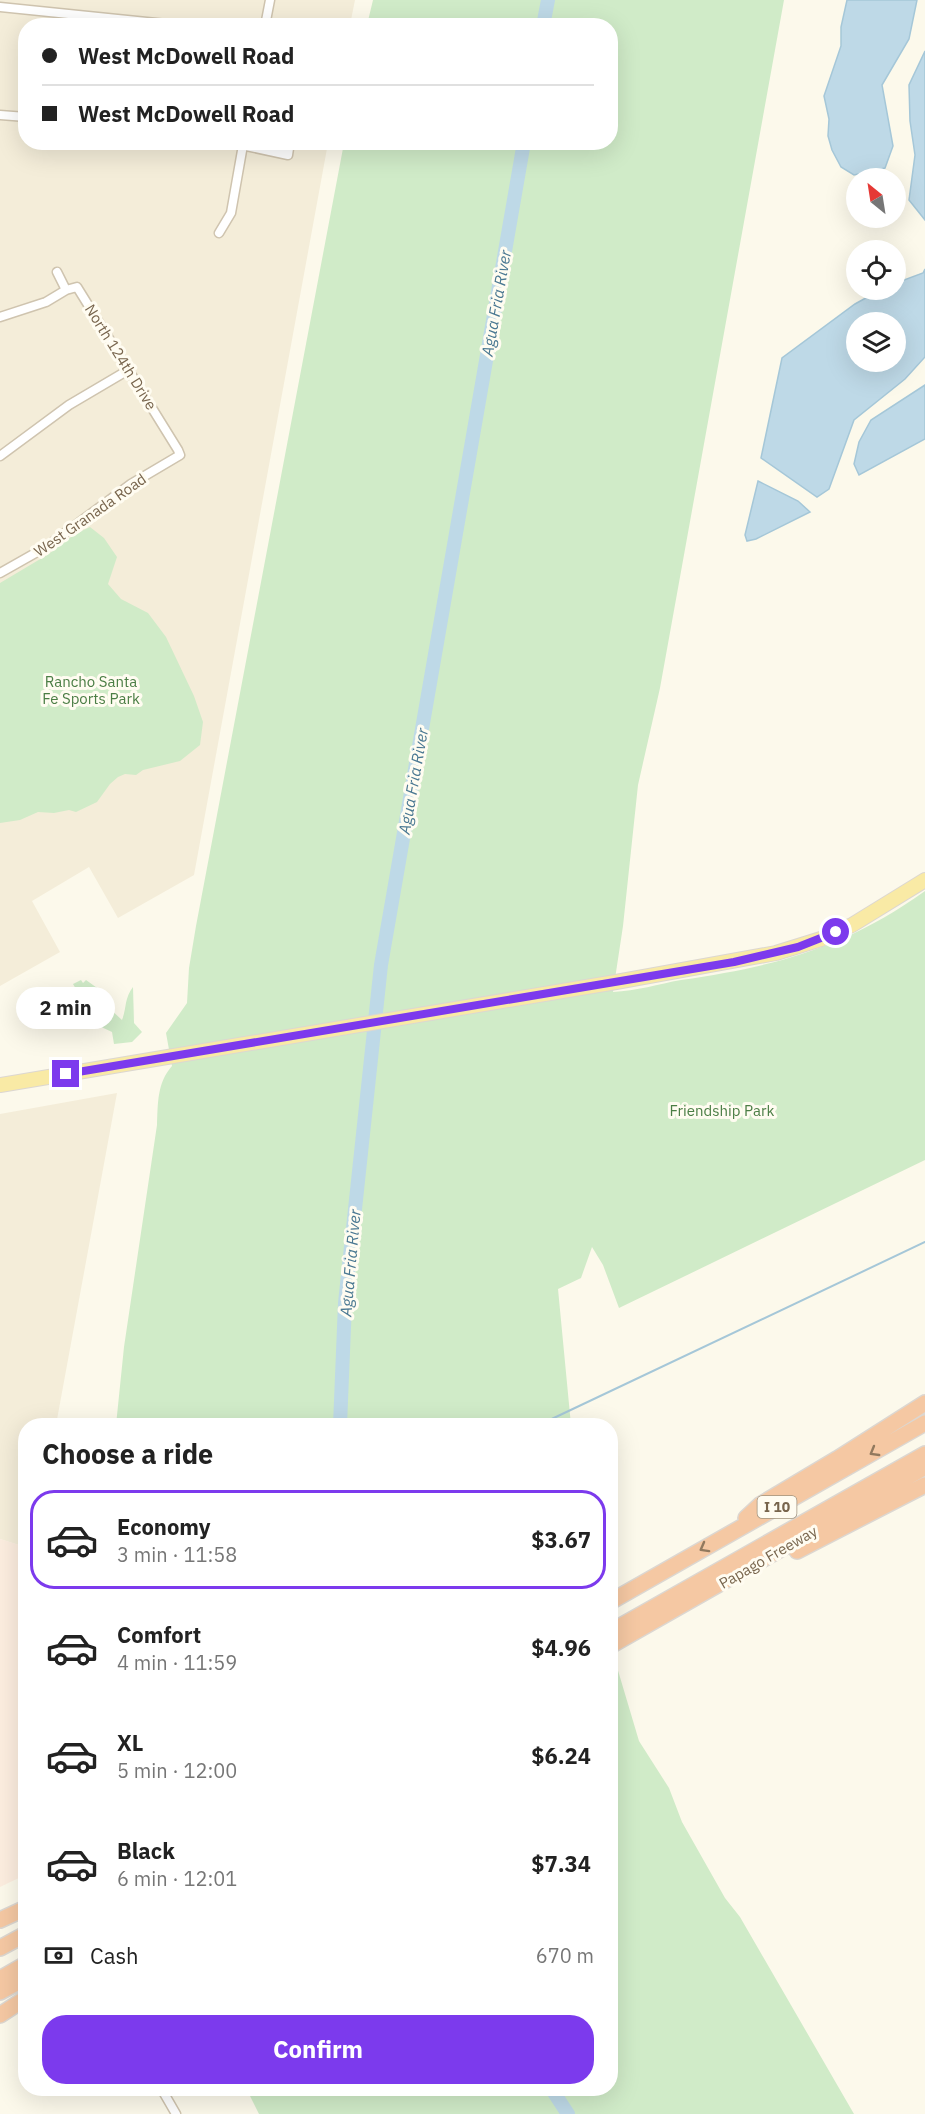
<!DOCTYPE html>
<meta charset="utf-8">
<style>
body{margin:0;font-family:"IBM Plex Sans",sans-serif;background:#f2f2f2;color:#222;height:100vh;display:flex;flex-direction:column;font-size:22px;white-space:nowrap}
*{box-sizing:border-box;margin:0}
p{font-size:20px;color:#767676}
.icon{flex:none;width:33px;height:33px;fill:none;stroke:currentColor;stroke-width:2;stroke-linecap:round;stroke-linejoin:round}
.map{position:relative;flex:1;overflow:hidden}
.drawer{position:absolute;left:18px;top:1418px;width:600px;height:678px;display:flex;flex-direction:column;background:#fff;border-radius:24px;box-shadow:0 6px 24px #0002}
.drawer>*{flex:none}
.hud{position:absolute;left:18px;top:18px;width:600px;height:132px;border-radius:24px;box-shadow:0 6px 24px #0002;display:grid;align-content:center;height:132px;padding:0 24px;background:#fff}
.needle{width:39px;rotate:330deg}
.tools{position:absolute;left:846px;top:168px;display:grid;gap:12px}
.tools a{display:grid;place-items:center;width:60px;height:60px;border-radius:50%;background:#fff;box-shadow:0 6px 24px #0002;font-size:30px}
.end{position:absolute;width:27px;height:27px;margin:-14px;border:8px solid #7c3aed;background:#fff;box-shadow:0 0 0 3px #fff}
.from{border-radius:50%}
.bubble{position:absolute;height:42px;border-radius:21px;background:#fff;box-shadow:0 6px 24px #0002;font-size:20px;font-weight:700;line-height:42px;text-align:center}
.hud b{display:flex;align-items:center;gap:21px;height:57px;font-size:22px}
.hud b+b{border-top:2px solid #e0e0e0}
.hud i{width:15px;height:15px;background:#222}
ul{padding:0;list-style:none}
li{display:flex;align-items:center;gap:18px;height:99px;margin:0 12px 9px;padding:0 12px;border:3px solid transparent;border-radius:24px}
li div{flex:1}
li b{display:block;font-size:22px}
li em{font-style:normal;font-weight:700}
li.on{border-color:#7c3aed}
li>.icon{width:54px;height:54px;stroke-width:1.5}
h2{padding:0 24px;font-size:27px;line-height:72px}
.pay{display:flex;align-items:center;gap:15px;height:66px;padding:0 24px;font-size:22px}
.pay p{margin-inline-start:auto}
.button{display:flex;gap:12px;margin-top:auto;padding:12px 24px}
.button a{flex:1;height:69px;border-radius:24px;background:#7c3aed;color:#fff;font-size:24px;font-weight:700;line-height:69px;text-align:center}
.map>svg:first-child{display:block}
.residential{fill:#f4edd9}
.commercial{fill:#fceddf}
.green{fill:#d0ebc8}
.water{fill:#bed9e7;stroke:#a5c7d8;stroke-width:1.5;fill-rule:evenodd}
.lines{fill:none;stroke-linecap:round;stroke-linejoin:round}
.stream{stroke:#a5c7d8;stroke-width:2}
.river{stroke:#bed9e7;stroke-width:14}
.street-casing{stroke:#cfc4af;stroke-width:11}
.primary-casing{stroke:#dcd7d1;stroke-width:16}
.highway-casing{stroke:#dcd7d1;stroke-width:18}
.street{stroke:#fff;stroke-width:8}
.primary{stroke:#f9eaa5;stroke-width:14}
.highway{stroke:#f5c8a3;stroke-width:15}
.oneway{stroke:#91795e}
.route{stroke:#7c3aed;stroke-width:8}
.labels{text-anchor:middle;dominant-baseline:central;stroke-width:6;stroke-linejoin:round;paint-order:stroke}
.shield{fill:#fffcf1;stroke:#a0927e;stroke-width:1.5}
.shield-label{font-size:14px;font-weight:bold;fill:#78654d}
.street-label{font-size:15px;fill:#78654d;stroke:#fffcf1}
.park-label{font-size:15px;fill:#4b7e45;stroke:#fffcf1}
.water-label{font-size:16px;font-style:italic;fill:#4a7892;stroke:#fffcf1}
</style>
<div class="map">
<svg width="925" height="2114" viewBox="0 0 925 2114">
<rect width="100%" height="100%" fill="#fcf9eb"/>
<path class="residential" d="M 0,0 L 355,0 L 350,25 L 26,26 L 26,142 L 328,143 L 194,875 L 118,918 L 89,867 L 32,901 L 60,952 L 0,986 Z
M 117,1093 L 56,1425 L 26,1425 L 25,1547 L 0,1539 L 0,1114 Z"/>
<path class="commercial" d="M 0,1539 L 26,1547 L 25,1875 L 0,1887 Z"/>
<path class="green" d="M 373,0 L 784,0 L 660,688 L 638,785 L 623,926 L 613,992 C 636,991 659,984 681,980 C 777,966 845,948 925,891 L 925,1160 L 619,1308 L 603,1265 L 592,1247 L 581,1278 L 558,1289 L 571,1425 L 116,1425 L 124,1347 L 157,1125 C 158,1103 157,1083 172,1066 L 166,1033 L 187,1003 L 189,968 L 196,926 L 344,143 L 610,142 L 610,26 L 367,25 Z
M 90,527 L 104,538 L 117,557 L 108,584 L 121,599 L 148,613 L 166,637 L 194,696 L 203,722 L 200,745 L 180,761 L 143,770 L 136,775 L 125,774 L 118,777 L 110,784 L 97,802 L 76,812 L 69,810 L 54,813 L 38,812 L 20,820 L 0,823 L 0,583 L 47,555 L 75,534 Z
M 81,980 L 83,983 L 86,980 L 100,990 L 109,1008 L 122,1020 C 127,1007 124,999 133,987 L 134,1023 L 142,1032 L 132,1042 L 114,1044 L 112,1032 L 97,1025 L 73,984 Z
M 611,1647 L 639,1741 L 669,1788 L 682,1822 L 725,1898 L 740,1917 L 854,2114 L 259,2114 L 246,2088 L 610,2088 Z"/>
<path class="water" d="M 847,0 L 917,0 L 909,39 L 882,85 L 893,146 L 885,168 L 854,175 L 841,167 L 832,150 L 828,136 L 829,119 L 824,96 L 841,46 L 841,27 Z
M 925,51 L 925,220 L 909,200 L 915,155 L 910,121 L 909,85 Z
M 925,269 L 925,357 L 905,379 L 854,420 L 829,489 L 817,497 L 761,458 L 782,358 L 855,304 L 880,290 L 896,290 L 896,283 L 923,273 ZM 856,322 L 896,322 L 896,362 L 856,362 Z
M 925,385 L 925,439 L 859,475 L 854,464 L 859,442 L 871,420 Z
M 758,481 L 798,501 L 810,512 L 756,539 L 747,541 L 745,535 Z"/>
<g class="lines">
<path class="stream" d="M 539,1425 L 925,1242"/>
<path class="river" d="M 543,26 L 548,0
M 340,1425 L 345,1303 L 381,965 L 524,142
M 551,2088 L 568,2114"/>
<defs>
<path id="street" d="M 0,7 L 186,26
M 265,26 L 270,0
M 0,115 L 26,117
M 227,142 L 288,155 L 290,142
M 219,233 L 231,213 L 243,145
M 0,317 L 46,302 L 66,290
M 0,456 L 69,405 L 130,369
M 0,573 L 46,547 L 131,484 L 180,455 L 178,450 L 77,287 L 66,290 L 57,272
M 161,2088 L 176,2114"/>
<path id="primary" d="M 0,1085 L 616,982 L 776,953 L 821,939 L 852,925 L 925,880"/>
<path id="highway" d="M 746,1518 L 760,1505 L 837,1459 L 925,1403
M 797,1551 L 925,1485
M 610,1602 L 925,1423
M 610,1632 L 925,1454
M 610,1646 L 925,1467
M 0,1920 L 26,1908
M 0,1948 L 26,1934
M 0,1979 L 26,1964
M 0,1992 L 26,1978
M 0,2015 L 26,1998"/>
</defs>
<use href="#street" class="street-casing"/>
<use href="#primary" class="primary-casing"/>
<use href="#highway" class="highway-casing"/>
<use href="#street" class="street"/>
<use href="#primary" class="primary"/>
<use href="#highway" class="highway"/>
</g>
<defs><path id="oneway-chevron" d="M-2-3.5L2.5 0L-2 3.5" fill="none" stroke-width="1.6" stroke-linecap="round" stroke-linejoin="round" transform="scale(1.5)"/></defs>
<g class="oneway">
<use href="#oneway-chevron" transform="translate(874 1452) rotate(150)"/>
<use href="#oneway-chevron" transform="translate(704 1548) rotate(151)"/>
</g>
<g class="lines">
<path class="route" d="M 66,1074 L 734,962 L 798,947 L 836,932"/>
</g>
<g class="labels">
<rect class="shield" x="757.5" y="1496" width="39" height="22" rx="4.5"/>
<g class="shield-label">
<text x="777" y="1507">I 10</text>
</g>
<g class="street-label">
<text transform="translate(121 357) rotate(58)">North 124th Drive</text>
<text transform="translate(90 515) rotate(-35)">West Granada Road</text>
<text transform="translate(768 1557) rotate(-30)">Papago Freeway</text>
</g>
<g class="park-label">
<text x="91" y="681">Rancho Santa<tspan x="91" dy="17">Fe Sports Park</tspan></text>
<text x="722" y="1110">Friendship Park</text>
</g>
<g class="water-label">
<text transform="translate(496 303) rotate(-80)">Agua Fria River</text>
<text transform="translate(413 781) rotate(-80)">Agua Fria River</text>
<text transform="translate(350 1263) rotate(-85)">Agua Fria River</text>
</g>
</g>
</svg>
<div class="tools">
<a><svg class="needle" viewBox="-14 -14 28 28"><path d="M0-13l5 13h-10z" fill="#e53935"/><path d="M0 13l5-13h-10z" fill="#767676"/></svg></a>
<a><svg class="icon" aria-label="locate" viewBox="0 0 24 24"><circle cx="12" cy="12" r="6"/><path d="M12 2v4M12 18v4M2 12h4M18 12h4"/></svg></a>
<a><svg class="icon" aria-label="layers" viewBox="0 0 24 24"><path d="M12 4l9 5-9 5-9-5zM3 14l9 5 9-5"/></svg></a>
</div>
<i class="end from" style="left:836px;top:932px"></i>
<i class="end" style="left:66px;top:1074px"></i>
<div class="bubble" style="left:16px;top:987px;width:99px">2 min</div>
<div class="hud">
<b><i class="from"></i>West McDowell Road</b>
<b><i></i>West McDowell Road</b>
</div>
<section class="drawer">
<h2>Choose a ride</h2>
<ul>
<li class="on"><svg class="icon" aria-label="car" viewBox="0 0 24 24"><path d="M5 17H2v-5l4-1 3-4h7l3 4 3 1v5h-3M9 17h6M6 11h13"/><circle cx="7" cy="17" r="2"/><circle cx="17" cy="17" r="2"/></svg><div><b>Economy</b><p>3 min · 11:58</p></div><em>$3.67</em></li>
<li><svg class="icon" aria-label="car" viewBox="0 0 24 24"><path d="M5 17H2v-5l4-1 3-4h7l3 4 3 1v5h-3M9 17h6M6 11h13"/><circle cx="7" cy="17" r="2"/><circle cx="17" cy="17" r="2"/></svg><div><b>Comfort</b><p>4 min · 11:59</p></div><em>$4.96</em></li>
<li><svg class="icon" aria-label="car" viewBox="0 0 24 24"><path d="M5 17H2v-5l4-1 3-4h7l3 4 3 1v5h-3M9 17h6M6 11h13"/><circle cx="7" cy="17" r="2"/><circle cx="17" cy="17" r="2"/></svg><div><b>XL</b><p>5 min · 12:00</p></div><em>$6.24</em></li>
<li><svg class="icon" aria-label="car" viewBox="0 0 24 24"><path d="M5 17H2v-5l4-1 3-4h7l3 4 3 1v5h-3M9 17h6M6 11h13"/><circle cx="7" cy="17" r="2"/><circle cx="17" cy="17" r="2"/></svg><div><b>Black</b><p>6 min · 12:01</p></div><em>$7.34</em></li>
</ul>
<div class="pay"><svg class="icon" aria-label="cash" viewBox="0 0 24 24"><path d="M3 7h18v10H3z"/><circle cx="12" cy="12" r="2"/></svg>Cash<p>670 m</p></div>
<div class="button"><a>Confirm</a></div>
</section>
</div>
